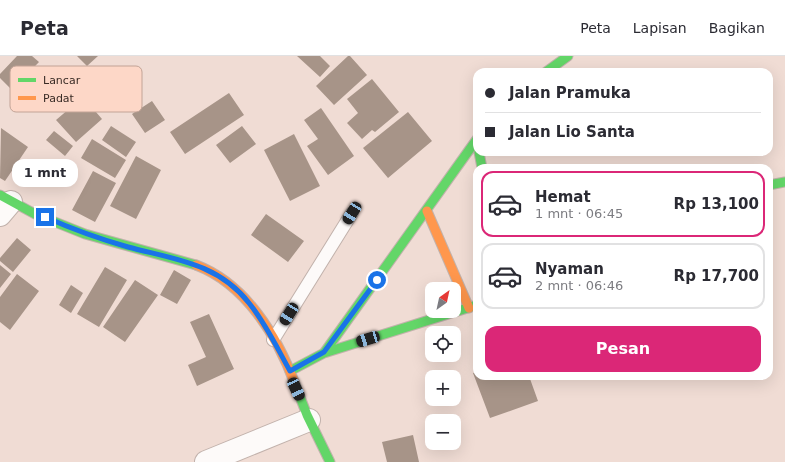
<!DOCTYPE html>
<html lang="id">
<meta charset="utf-8">
<style>
body{margin:0;font-family:"DejaVu Sans",sans-serif;background:#f2f2f3;color:#2b2b33;height:100vh;display:flex;flex-direction:column;font-size:15px;white-space:nowrap}
*{box-sizing:border-box;margin:0}
p{font-size:13px;color:#7c7c81}
.icon{flex:none;width:22px;height:22px;fill:none;stroke:currentColor;stroke-width:2;stroke-linecap:round;stroke-linejoin:round}
.map{position:relative;flex:1;overflow:hidden}
.details{position:absolute;left:473px;top:108px;width:300px;height:216px;display:flex;flex-direction:column;background:#fff;border-radius:12px;box-shadow:0 4px 16px #0002}
.details>*{flex:none}
.top-card{position:absolute;left:473px;top:12px;width:300px;height:88px;border-radius:12px;box-shadow:0 4px 16px #0002;display:grid;align-content:center;height:88px;padding:0 12px;background:#fff}
.needle{width:26px;rotate:33deg}
.fabs{position:absolute;left:425px;top:226px;display:grid;gap:8px}
.fabs a{display:grid;place-items:center;width:36px;height:36px;border-radius:8px;background:#fff;box-shadow:0 4px 16px #0002;font-size:20px}
.end{position:absolute;width:18px;height:18px;margin:-9px;border:5px solid #1a73e8;background:#fff;box-shadow:0 0 0 2px #fff}
.from{border-radius:50%}
.bubble{position:absolute;height:28px;border-radius:12px;background:#fff;box-shadow:0 4px 16px #0002;font-size:13px;font-weight:600;line-height:28px;text-align:center}
.car{position:absolute;width:12px;height:24px;margin:-12px -6px;border-radius:5px;box-shadow:0 0 3px 1px #0007;background:linear-gradient(#222 24%,#8ab4d8 0 40%,#222 0 76%,#8ab4d8 0 86%,#222 0)}
.top-card b{display:flex;align-items:center;gap:14px;height:38px;font-size:15px}
.top-card b+b{border-top:1px solid #e1e1e2}
.top-card i{width:10px;height:10px;background:#2b2b33}
ul{padding:7px 0 0;list-style:none}
li{display:flex;align-items:center;gap:12px;height:66px;margin:0 8px 6px;padding:0 4px;border:2px solid #e1e1e2;border-radius:12px}
li div{flex:1}
li b{display:block;font-size:15px}
li em{font-style:normal;font-weight:600}
li.selected{border-color:#db2777}
li>.icon{width:36px;height:36px;stroke-width:1.5}
.button{display:flex;gap:8px;margin-top:auto;padding:8px 12px}
.button a{flex:1;height:46px;border-radius:12px;background:#db2777;color:#fff;font-size:16px;font-weight:600;line-height:46px;text-align:center}
header{display:flex;align-items:center;gap:24px;box-sizing:border-box;height:56px;padding:0 20px;background:#fff;border-bottom:1px solid #e1e1e2}
header strong{font-size:19px}
nav{display:flex;gap:22px;margin-inline-start:auto;font-size:14px}
.map>svg:first-child{display:block}
.building{fill:#a79488}
.lines{fill:none;stroke-linecap:round;stroke-linejoin:round}
.lane-casing{stroke:#c2b2ac;stroke-width:14}
.street-casing{stroke:#c2b2ac;stroke-width:24}
.fast-casing{stroke:#c2b2ac;stroke-width:11}
.slow-casing{stroke:#c2b2ac;stroke-width:11}
.lane{stroke:#fdfaf9;stroke-width:12}
.street{stroke:#fdfaf9;stroke-width:22}
.fast{stroke:#63d668;stroke-width:9}
.slow{stroke:#ff974d;stroke-width:9}
.route{stroke:#1a73e8;stroke-width:5}
.key{fill:#fdd7c7;stroke:#c2a396;stroke-width:1}
.key-label{font-size:11px;fill:#392b25}
</style>
<header>
<strong>Peta</strong>
<nav><a>Peta</a><a>Lapisan</a><a>Bagikan</a></nav>
</header>
<div class="map">
<svg width="785" height="406" viewBox="0 0 785 406">
<rect width="100%" height="100%" fill="#f0dcd4"/>
<path class="building" d="M 17,0 L 32,0 L 39,6 L 12,34 L 0,22 L 0,18 Z
M 77,0 L 98,0 L 87,10 Z
M 297,0 L 320,0 L 330,10 L 320,21 Z
M 348,0 L 350,0 L 367,19 L 334,49 L 316,30 Z
M 372,23 L 399,56 L 375,76 L 372,74 L 362,83 L 347,67 L 358,57 L 347,43 Z
M 229,37 L 244,59 L 185,98 L 170,76 Z
M 83,41 L 102,63 L 76,86 L 56,64 Z
M 152,45 L 165,64 L 145,77 L 132,58 Z
M 321,52 L 354,100 L 328,119 L 307,90 L 318,83 L 304,64 Z
M 408,56 L 432,85 L 388,122 L 363,92 Z
M 111,70 L 136,86 L 126,101 L 102,84 Z
M 242,70 L 256,88 L 230,107 L 216,89 Z
M 1,72 L 28,91 L 5,125 L 0,122 Z
M 54,75 L 73,90 L 65,100 L 46,84 Z
M 294,78 L 320,130 L 290,145 L 264,94 Z
M 92,83 L 126,104 L 115,122 L 81,102 Z
M 136,100 L 161,114 L 136,163 L 110,150 Z
M 93,115 L 116,127 L 95,166 L 72,154 Z
M 266,158 L 304,185 L 288,206 L 251,179 Z
M 17,182 L 31,194 L 13,216 L 0,205 L 0,202 Z
M 0,209 L 11,218 L 0,232 Z
M 105,211 L 127,224 L 99,271 L 77,258 Z
M 174,214 L 191,224 L 177,248 L 160,239 Z
M 17,218 L 39,235 L 10,274 L 0,266 L 0,241 Z
M 135,224 L 158,239 L 125,286 L 103,271 Z
M 71,229 L 83,237 L 71,257 L 59,249 Z
M 209,258 L 234,313 L 197,330 L 188,309 L 206,301 L 190,266 Z
M 477,316 L 477,320 L 529,320 L 538,345 L 490,362 L 473,317 Z
M 413,379 L 419,406 L 387,406 L 382,386 Z"/>
<g class="lines">
<defs>
<path id="lane" d="M 273,284 L 352,157"/>
<path id="street" d="M 0,159 L 11,146
M 206,406 L 309,364"/>
<path id="fast" d="M 546,16 L 568,0
M 477,83 L 324,297 L 477,249
M 479,96 L 482,112
M 769,129 L 785,126
M 0,139 L 35,158 L 85,178 L 196,209
M 290,315 L 324,297
M 295,328 L 307,359 L 330,406"/>
<path id="slow" d="M 427,155 L 469,252
M 196,209 C 246,228 277,280 295,328"/>
</defs>
<use href="#lane" class="lane-casing"/>
<use href="#street" class="street-casing"/>
<use href="#fast" class="fast-casing"/>
<use href="#slow" class="slow-casing"/>
<use href="#lane" class="lane"/>
<use href="#street" class="street"/>
<use href="#fast" class="fast"/>
<use href="#slow" class="slow"/>
</g>
<g class="lines">
<path class="route" d="M 45,161 C 72,173 100,183 128,191 C 173,203 218,207 249,247 C 266,268 277,292 290,315 L 324,296 L 377,224"/>
</g>
<rect x="10" y="10" width="132" height="46" rx="6" class="key"/>
<rect x="18" y="22" width="18" height="4" fill="#63d668"/>
<rect x="18" y="40" width="18" height="4" fill="#ff974d"/>
<g class="key-label">
<text x="43" y="28">Lancar</text>
<text x="43" y="46">Padat</text>
</g>
</svg>
<div class="fabs">
<a><svg class="needle" viewBox="-14 -14 28 28"><path d="M0-13l5 13h-10z" fill="#e53935"/><path d="M0 13l5-13h-10z" fill="#7c7c81"/></svg></a>
<a><svg class="icon" aria-label="locate" viewBox="0 0 24 24"><circle cx="12" cy="12" r="6"/><path d="M12 2v4M12 18v4M2 12h4M18 12h4"/></svg></a>
<a>+</a>
<a>−</a>
</div>
<i class="end from" style="left:377px;top:224px"></i>
<i class="end" style="left:45px;top:161px"></i>
<div class="bubble" style="left:12px;top:103px;width:66px">1 mnt</div>
<i class="car" style="left:352px;top:157px;rotate:212deg"></i>
<i class="car" style="left:289px;top:258px;rotate:212deg"></i>
<i class="car" style="left:368px;top:283px;rotate:253deg"></i>
<i class="car" style="left:296px;top:333px;rotate:155deg"></i>
<div class="top-card">
<b><i class="from"></i>Jalan Pramuka</b>
<b><i></i>Jalan Lio Santa</b>
</div>
<section class="details">
<ul>
<li class="selected"><svg class="icon" aria-label="car" viewBox="0 0 24 24"><path d="M5 17H2v-5l4-1 3-4h7l3 4 3 1v5h-3M9 17h6M6 11h13"/><circle cx="7" cy="17" r="2"/><circle cx="17" cy="17" r="2"/></svg><div><b>Hemat</b><p>1 mnt · 06:45</p></div><em>Rp 13,100</em></li>
<li><svg class="icon" aria-label="car" viewBox="0 0 24 24"><path d="M5 17H2v-5l4-1 3-4h7l3 4 3 1v5h-3M9 17h6M6 11h13"/><circle cx="7" cy="17" r="2"/><circle cx="17" cy="17" r="2"/></svg><div><b>Nyaman</b><p>2 mnt · 06:46</p></div><em>Rp 17,700</em></li>
</ul>
<div class="button"><a>Pesan</a></div>
</section>
</div>
